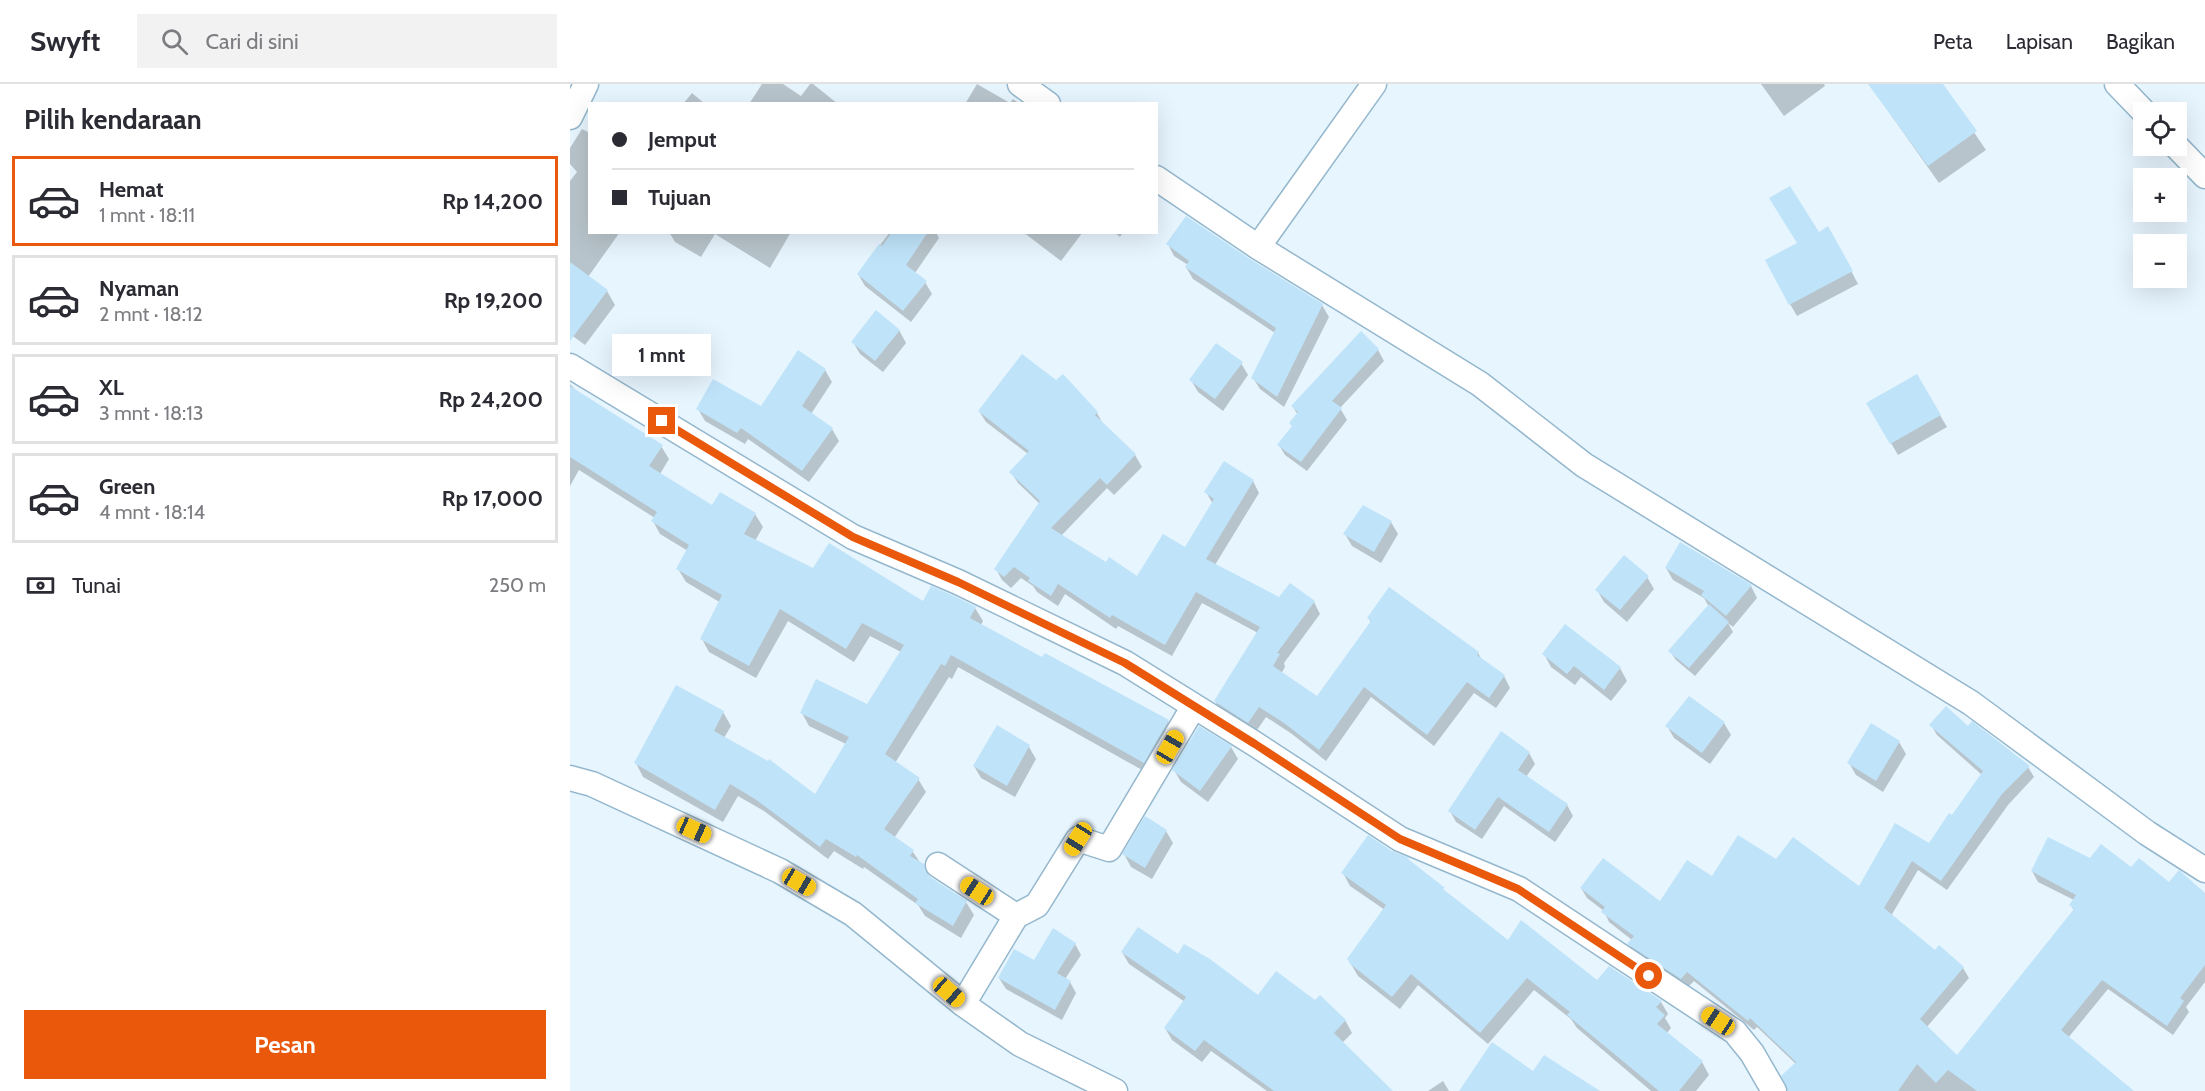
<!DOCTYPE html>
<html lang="id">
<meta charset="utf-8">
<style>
body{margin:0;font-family:Cabin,sans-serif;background:#f2f2f3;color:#2b2b33;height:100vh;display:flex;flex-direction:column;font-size:22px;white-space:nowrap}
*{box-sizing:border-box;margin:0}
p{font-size:20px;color:#7c7c81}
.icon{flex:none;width:33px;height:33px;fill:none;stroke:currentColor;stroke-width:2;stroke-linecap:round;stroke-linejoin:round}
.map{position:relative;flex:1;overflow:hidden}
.sheet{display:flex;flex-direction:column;background:#fff;width:570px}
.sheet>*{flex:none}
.hud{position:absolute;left:18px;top:18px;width:570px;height:132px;border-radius:0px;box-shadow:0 6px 24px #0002;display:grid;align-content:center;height:132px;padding:0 24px;background:#fff}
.fabs{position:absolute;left:1563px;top:18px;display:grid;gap:12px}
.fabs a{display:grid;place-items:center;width:54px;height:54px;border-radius:0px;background:#fff;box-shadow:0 6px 24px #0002;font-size:30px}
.end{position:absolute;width:27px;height:27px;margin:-14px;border:8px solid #ea580c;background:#fff;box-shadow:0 0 0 3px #fff}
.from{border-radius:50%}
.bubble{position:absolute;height:42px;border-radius:0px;background:#fff;box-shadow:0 6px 24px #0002;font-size:20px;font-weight:800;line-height:42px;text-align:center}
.car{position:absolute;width:18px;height:36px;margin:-18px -9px;border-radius:8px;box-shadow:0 0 4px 2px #0007;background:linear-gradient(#f5c518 24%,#345 0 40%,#f5c518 0 76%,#345 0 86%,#f5c518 0)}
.hud b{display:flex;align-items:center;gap:21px;height:57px;font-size:22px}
.hud b+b{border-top:2px solid #e1e1e2}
.hud i{width:15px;height:15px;background:#2b2b33}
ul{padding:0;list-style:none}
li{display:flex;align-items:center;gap:18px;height:90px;margin:0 12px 9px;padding:0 12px;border:3px solid #e1e1e2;border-radius:0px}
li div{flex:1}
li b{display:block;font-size:22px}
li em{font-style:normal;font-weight:800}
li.on{border-color:#ea580c}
li>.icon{width:54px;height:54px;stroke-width:1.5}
h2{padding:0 24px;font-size:27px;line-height:72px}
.pay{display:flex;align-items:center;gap:15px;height:66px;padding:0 24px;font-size:22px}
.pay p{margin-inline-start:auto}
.cta{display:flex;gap:12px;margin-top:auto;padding:12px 24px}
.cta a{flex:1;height:69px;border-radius:0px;background:#ea580c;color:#fff;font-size:24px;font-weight:800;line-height:69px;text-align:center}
header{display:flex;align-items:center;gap:36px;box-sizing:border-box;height:84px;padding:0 30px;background:#fff;border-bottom:2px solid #e1e1e2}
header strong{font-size:28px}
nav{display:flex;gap:33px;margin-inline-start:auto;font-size:21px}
.search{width:420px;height:54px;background:#f2f2f3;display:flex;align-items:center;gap:15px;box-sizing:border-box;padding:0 21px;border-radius:0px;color:#7c7c81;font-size:22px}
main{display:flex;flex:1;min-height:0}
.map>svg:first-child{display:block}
.shadow{fill:#0003}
.building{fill:#bfe3f9}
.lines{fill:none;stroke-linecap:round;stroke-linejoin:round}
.minor-casing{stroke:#94b7cd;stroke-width:27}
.minor{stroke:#fff;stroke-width:24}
.route{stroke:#ea580c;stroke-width:8}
</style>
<header>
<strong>Swyft</strong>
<div class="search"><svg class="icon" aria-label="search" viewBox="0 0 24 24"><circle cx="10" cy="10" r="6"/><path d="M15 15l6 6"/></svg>Cari di sini</div>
<nav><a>Peta</a><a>Lapisan</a><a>Bagikan</a></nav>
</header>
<main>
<section class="sheet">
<h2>Pilih kendaraan</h2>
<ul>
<li class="on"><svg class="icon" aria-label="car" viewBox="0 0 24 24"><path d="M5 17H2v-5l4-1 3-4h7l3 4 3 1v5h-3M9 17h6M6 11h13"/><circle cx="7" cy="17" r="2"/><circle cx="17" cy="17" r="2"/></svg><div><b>Hemat</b><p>1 mnt · 18:11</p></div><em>Rp 14,200</em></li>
<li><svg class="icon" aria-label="car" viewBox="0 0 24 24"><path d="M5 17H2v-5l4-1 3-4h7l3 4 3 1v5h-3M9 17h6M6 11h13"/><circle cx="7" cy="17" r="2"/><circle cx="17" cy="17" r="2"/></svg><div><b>Nyaman</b><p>2 mnt · 18:12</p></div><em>Rp 19,200</em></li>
<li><svg class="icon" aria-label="car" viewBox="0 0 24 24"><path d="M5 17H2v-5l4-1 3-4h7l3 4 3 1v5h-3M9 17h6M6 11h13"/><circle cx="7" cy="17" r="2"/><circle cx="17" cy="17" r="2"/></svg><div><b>XL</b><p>3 mnt · 18:13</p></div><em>Rp 24,200</em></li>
<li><svg class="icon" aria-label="car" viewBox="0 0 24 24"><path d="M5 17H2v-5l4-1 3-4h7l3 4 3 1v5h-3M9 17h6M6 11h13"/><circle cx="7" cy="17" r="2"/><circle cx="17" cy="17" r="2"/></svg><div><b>Green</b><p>4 mnt · 18:14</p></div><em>Rp 17,000</em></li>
</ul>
<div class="pay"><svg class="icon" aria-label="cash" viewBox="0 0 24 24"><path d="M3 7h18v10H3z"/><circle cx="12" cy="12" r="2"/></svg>Tunai<p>250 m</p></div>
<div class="cta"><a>Pesan</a></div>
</section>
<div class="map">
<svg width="1635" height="1007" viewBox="0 0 1635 1007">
<rect width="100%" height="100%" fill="#e7f5fe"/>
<path class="shadow" d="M 192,0 L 213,0 L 231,12 L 240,0 L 243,0 L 268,20 L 179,20 Z
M 407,0 L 440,19 L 443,15 L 450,20 L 395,20 Z
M 1191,0 L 1254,0 L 1255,2 L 1214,32 Z
M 1299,0 L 1371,0 L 1416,66 L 1369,99 Z
M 122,9 L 135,20 L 113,20 Z
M 12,45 L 20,49 L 20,148 L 50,148 L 18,193 L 37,207 L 45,221 L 15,261 L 0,250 L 0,97 L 7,88 L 0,80 L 0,64 Z
M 99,148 L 221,148 L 200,184 L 145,150 L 131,173 L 105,158 Z
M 320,148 L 366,148 L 369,154 L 345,189 L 355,198 L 362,210 L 341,238 L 295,202 L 288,190 Z
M 453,148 L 513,148 L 491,177 Z
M 544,148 L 553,148 L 550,153 Z
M 1248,150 L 1265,156 L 1288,200 L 1227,232 L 1220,220 Z
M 598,160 L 679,176 L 752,221 L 759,233 L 714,323 L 690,305 L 683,294 L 705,249 L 623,195 L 616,183 L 618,181 L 604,172 Z
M 329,246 L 336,259 L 313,288 L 290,270 L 283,258 Z
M 791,249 L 808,266 L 814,277 L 770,324 L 777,336 L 737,387 L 715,371 L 709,361 L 723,343 L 728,331 L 723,323 Z
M 671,279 L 678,291 L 653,327 L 628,308 L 621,296 Z
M 255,286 L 262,298 L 241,330 L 262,345 L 269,357 L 239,398 L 178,355 L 175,360 L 135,337 L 128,325 L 191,324 Z
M 1347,292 L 1377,343 L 1328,371 L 1298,320 Z
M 0,300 L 9,310 L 91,362 L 99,375 L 90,390 L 143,423 L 185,430 L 193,443 L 185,457 L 244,486 L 354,519 L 405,524 L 413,537 L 411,541 L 473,576 L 598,637 L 605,651 L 581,691 L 388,583 L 382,595 L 379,593 L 325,679 L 348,695 L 356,708 L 324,754 L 343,768 L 361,795 L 396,818 L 404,831 L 391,854 L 355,832 L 348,821 L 294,783 L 293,785 L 264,767 L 258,775 L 194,727 L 168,712 L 153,738 L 73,693 L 66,679 L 153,628 L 161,642 L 154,654 L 246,712 L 276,660 L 239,642 L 232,629 L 298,622 L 331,568 L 300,552 L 284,578 L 218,537 L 186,594 L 139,568 L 132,555 L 151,519 L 116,498 L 108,485 L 118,467 L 90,450 L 83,437 L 85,434 L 9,386 L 0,402 Z
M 409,327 L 527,329 L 533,340 L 565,371 L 572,383 L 544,411 L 537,404 L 491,452 L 537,480 L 568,495 L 615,465 L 643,420 L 636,408 L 683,397 L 689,409 L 645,481 L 710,515 L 744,518 L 750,530 L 714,579 L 715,583 L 711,590 L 748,614 L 801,539 L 799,535 L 908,569 L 912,576 L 934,592 L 940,604 L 926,624 L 904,609 L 864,662 L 801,613 L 756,677 L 722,650 L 696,633 L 685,649 L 652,629 L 645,617 L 688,549 L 632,519 L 602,572 L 548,542 L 546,545 L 495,510 L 488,522 L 467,508 L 463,502 L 451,494 L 441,504 L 432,496 L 426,485 L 470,420 L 448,399 L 441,388 L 458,370 L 416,338 Z
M 821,438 L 828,450 L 811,479 L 782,462 L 775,450 Z
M 1096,484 L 1181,502 L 1187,514 L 1163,543 L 1158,539 L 1163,548 L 1125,592 L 1106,576 L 1100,567 L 1139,523 L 1134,514 L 1103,496 Z
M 1077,493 L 1084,505 L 1057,538 L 1034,518 L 1027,506 Z
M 974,570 L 1050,584 L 1057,597 L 1041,617 L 1011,593 L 1005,601 L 981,583 Z
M 1154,639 L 1161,651 L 1140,680 L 1104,654 L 1097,642 Z
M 1361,641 L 1398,644 L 1458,683 L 1464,693 L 1438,721 L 1377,806 L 1348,786 L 1321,832 L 1366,868 L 1393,884 L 1399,894 L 1356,944 L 1387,973 L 1504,827 L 1501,821 L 1504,816 L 1468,798 L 1462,787 L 1520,776 L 1561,785 L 1599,800 L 1635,811 L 1635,898 L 1616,923 L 1619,928 L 1603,951 L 1538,905 L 1498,954 L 1562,1007 L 1219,1007 L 1226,980 L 1187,943 L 1184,946 L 1124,897 L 1117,904 L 1065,870 L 1059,860 L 1062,856 L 1039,838 L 1034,827 L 1017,814 L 1011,804 L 1090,819 L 1142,794 L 1207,777 L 1289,804 L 1360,761 L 1412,691 L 1367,651 Z
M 427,643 L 459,663 L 466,675 L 445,713 L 411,694 L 404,682 Z
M 1329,658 L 1336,670 L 1313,708 L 1286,691 L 1279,679 Z
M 661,663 L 668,675 L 638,718 L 611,698 L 604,686 Z
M 959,669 L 965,680 L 956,693 L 997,721 L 1003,732 L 985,758 L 934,722 L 912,755 L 886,738 L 880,727 Z
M 596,747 L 603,759 L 582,795 L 561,783 L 554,770 Z
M 773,789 L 873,805 L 876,810 L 938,858 L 1027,898 L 1091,918 L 1098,930 L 1095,934 L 1101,944 L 1096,950 L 1132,978 L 1139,991 L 1126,1007 L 1081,1007 L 1007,944 L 1001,935 L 964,906 L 918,960 L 848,901 L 830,925 L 788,892 L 778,875 L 815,826 L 780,802 Z
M 505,860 L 511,871 L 495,895 L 500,898 L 506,909 L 492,936 L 436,905 L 429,894 Z
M 552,868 L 609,872 L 689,913 L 746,918 L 775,936 L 782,949 L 772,959 L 819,1007 L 697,1007 L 641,967 L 632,978 L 602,956 L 595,944 L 615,918 L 559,880 Z
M 873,997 L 879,1007 L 858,1007 Z"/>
<path class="building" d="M 1298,0 L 1373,0 L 1407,47 L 1358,82 Z
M 1220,102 L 1249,148 L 1258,142 L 1283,187 L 1219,221 L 1195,176 L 1227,159 L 1199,114 Z
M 616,132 L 680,175 L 753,220 L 707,313 L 681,294 L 706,244 L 615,183 L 619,177 L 596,160 Z
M 322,148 L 358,148 L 336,181 L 357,197 L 333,227 L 287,190 L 309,160 L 312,162 Z
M 0,178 L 38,206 L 0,257 Z
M 306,226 L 330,246 L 305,277 L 281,258 Z
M 791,247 L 809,265 L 762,317 L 772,324 L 731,378 L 707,361 L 722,342 L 719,339 L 728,328 L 721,322 Z
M 646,259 L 673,278 L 645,315 L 619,296 Z
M 228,266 L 256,285 L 232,322 L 263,344 L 232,387 L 171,344 L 167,349 L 126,325 L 143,295 L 191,322 Z
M 452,270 L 486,296 L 493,290 L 528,328 L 525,331 L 566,370 L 537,401 L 530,394 L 481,444 L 536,478 L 539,473 L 567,492 L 593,450 L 615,463 L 644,415 L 634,408 L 654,377 L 684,396 L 636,475 L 709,513 L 720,499 L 745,517 L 707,569 L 710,570 L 703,582 L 747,612 L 801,537 L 797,534 L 819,503 L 909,568 L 907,571 L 935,591 L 919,614 L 897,598 L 857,651 L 794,603 L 749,666 L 714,639 L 689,623 L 678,639 L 644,617 L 690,543 L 626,508 L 595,561 L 542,531 L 540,534 L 488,500 L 481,512 L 458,497 L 460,494 L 444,483 L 434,493 L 424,485 L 470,417 L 439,388 L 459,367 L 408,327 Z
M 1347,290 L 1371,331 L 1320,360 L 1296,319 Z
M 0,302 L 93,361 L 79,382 L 142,421 L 150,408 L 186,429 L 174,450 L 243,484 L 259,459 L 353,517 L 361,502 L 382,511 L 406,523 L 400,534 L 472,573 L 475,569 L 599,636 L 574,679 L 381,571 L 375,582 L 371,580 L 315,670 L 350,694 L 314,745 L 344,766 L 340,772 L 354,780 L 356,788 L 360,793 L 397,817 L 383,842 L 345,819 L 348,815 L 287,771 L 286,773 L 256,755 L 250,763 L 185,715 L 160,700 L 145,726 L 64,679 L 106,601 L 154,627 L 144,647 L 198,677 L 199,675 L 245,710 L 279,653 L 230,629 L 246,595 L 297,620 L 334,561 L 292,539 L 276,565 L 210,525 L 179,582 L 130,555 L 152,511 L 106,485 L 119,461 L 81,437 L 87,428 L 0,373 Z
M 793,421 L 822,437 L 804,468 L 773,450 Z
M 1110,458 L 1182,501 L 1156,532 L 1131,511 L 1134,507 L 1095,484 Z
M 1054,471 L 1079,492 L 1050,526 L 1025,506 Z
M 1139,520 L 1159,538 L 1119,584 L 1098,567 Z
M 995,540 L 1051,583 L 1034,606 L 1004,582 L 997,590 L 972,570 Z
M 1119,612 L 1155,638 L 1132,669 L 1095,642 Z
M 1376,622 L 1398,642 L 1402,637 L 1460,682 L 1432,710 L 1371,797 L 1342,777 L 1314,824 L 1365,866 L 1369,861 L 1394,883 L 1350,935 L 1387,971 L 1504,825 L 1499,821 L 1506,811 L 1461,787 L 1478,753 L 1520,774 L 1531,760 L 1561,783 L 1569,774 L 1599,798 L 1609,786 L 1635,809 L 1635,881 L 1610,914 L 1614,917 L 1597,942 L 1532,896 L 1491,946 L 1564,1007 L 1407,1007 L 1378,986 L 1366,999 L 1347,980 L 1328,1007 L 1218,1007 L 1211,992 L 1226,978 L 1180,934 L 1178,937 L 1117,888 L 1111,895 L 1057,860 L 1064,852 L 1031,828 L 1035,823 L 1010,804 L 1033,774 L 1090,817 L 1117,776 L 1142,792 L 1168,751 L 1206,775 L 1223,753 L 1289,802 L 1325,739 L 1359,759 L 1379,729 L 1382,731 L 1413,687 L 1359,641 Z
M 1301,639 L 1330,657 L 1306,697 L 1277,679 Z
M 427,641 L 460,661 L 437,702 L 403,682 Z
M 629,642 L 662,662 L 630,707 L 602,686 Z
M 931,647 L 960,668 L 948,686 L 998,720 L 979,748 L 928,713 L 905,746 L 878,727 Z
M 575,732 L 597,746 L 575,784 L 552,770 Z
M 798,751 L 822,767 L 839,774 L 838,775 L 875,804 L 873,805 L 938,856 L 951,836 L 1027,896 L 1039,882 L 1092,917 L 1086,923 L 1095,931 L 1087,940 L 1133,977 L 1109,1007 L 1089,1007 L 997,931 L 1000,928 L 957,894 L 910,949 L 841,890 L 822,913 L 779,879 L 780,878 L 777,875 L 816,821 L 771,789 Z
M 568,843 L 608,870 L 614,860 L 640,875 L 688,911 L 706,887 L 745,916 L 750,911 L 776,936 L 764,949 L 823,1007 L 704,1007 L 634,956 L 625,967 L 594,944 L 616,913 L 551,868 Z
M 483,844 L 506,859 L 487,889 L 501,897 L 485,926 L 428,894 L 444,865 L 464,876 Z
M 922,958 L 963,987 L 974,971 L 1030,1007 L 889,1007 Z"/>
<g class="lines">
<defs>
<path id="minor" d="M 450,0 L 478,20
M 804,0 L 688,163 L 910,300 L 1014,381 L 1401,619 L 1577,749 L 1635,786
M 1547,0 L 1574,28
M 0,33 L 16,0
M 1606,62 L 1635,92
M 586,94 L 688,163
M 0,282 L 283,453 L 388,498 L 555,579 L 685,660 L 830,755 L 949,805 L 1165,948 L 1182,969 L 1204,1007
M 0,694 L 22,700 L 210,787 L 283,830 L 393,920 L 450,960 L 545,1007
M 368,781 L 446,832
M 393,920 L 446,832 L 467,821 L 508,755 L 539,765 L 624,622"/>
</defs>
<use href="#minor" class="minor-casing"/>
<use href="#minor" class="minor"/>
</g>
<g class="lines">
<path class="route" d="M 92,337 L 283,453 L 388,498 L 555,579 L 685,660 L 830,755 L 948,805 L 1079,892"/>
</g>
</svg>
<div class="fabs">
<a><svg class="icon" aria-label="locate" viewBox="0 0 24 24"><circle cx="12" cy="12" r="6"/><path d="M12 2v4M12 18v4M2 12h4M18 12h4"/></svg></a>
<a>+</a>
<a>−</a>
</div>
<i class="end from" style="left:1079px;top:892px"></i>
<i class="end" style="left:92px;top:337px"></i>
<div class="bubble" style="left:42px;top:250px;width:99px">1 mnt</div>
<i class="car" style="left:600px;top:663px;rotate:30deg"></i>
<i class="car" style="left:124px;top:746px;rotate:114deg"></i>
<i class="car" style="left:508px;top:755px;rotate:212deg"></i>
<i class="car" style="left:229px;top:798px;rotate:120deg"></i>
<i class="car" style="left:407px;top:807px;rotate:303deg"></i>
<i class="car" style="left:379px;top:908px;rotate:131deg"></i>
<i class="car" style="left:1148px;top:937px;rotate:303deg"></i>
<div class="hud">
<b><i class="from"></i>Jemput</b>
<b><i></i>Tujuan</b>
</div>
</div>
</main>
